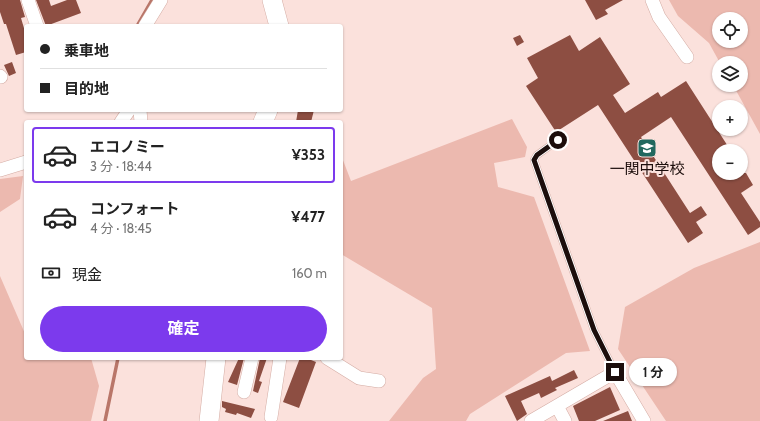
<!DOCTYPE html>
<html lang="ja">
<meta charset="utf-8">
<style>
body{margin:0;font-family:Cabin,"Noto Sans JP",sans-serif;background:#f2f2f2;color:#222;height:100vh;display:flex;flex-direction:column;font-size:15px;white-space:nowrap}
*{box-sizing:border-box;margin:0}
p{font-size:13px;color:#767676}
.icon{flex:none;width:22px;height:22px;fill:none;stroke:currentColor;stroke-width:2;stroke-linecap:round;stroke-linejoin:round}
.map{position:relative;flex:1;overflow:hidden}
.side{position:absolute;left:24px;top:120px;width:319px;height:240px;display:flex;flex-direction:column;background:#fff;border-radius:4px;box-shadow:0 1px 3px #0004}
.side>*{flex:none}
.hud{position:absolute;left:24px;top:24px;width:319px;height:88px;border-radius:4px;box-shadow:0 1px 3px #0004;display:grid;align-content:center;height:88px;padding:0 16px;background:#fff}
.fabs{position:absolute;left:712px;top:12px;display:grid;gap:8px}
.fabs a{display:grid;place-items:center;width:36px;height:36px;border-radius:50%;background:#fff;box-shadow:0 1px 3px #0004;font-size:20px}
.end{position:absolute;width:18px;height:18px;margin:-9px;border:5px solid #1c0e0c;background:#fff;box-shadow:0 0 0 2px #fff}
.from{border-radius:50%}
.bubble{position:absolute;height:28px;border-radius:14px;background:#fff;box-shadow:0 1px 3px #0004;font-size:13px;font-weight:700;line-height:28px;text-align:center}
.hud b{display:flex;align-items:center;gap:14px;height:38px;font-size:15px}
.hud b+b{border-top:1px solid #e0e0e0}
.hud i{width:10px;height:10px;background:#222}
ul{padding:7px 0 0;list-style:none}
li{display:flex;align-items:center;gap:12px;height:56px;margin:0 8px 6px;padding:0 8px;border:2px solid transparent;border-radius:4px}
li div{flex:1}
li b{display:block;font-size:15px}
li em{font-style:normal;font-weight:700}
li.selected{border-color:#7c3aed}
li>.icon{width:36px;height:36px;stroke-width:1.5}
.pay{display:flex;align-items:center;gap:10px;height:44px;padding:0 16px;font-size:15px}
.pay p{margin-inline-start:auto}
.action{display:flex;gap:8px;margin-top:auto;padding:8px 16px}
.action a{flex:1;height:46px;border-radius:24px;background:#7c3aed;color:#fff;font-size:16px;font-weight:700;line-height:46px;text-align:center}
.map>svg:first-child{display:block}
.green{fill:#ecb9af;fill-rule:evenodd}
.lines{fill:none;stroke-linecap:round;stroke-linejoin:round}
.stream{stroke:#b97669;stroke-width:3.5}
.building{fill:#8d4e42}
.lane-casing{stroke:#d4aca4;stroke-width:8}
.street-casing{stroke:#d4aca4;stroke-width:14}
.secondary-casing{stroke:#d4aca4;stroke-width:20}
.lane{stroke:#fff;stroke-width:7}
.street{stroke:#fff;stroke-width:13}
.secondary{stroke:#fff;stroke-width:19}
.route{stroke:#1c0e0c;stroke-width:5}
.labels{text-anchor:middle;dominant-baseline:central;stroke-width:4;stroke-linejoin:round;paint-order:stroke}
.poi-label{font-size:15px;fill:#1c0e0c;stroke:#fbe1dc}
</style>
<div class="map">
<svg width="760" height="421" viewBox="0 0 760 421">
<rect width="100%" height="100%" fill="#fbe1dc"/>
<path class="green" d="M 669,0 L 760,0 L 760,134 L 733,85 L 741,85 L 741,63 L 720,63 L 709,43 L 678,16 ZM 719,19 L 741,19 L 741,41 L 719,41 Z
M 512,119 L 527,147 L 525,157 L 494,163 L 498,187 L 534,197 L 590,351 L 566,353 L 470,414 L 466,421 L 389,421 L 423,378 L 436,369 L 432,308 L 341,254 L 341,155 L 351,181 Z
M 23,176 L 20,199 L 0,212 L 0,179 Z
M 760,242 L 760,421 L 666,421 L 618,349 L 625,307 L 694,268 Z
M 0,276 L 26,336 L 26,358 L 91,358 L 99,386 L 91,421 L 0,421 Z"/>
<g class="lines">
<path class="stream" d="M 137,26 L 152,0
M 105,421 L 118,358"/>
</g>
<path class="building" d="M 0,0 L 20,0 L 25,17 L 21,18 L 26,35 L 26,52 L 16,55 L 6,24 L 4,24 L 0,12 Z
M 36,0 L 49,0 L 51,6 L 67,0 L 76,0 L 81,13 L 46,26 Z
M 585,0 L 623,0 L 605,10 L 608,14 L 596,20 Z
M 520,35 L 524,42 L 517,46 L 513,38 Z
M 570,35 L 579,51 L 600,37 L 630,84 L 613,95 L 625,113 L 658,92 L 661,97 L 686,81 L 731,151 L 719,151 L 719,173 L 746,173 L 753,185 L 741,193 L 760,222 L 760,227 L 748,235 L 671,117 L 641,137 L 690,213 L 701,206 L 707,215 L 696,222 L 703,233 L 688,243 L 598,105 L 556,132 L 526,86 L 538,78 L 527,58 Z
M 12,62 L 16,73 L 9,76 L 4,65 Z
M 298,110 L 314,110 L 311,122 L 296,122 Z
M 239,358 L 244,358 L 237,385 L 228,382 Z
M 260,358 L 267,358 L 259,381 L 262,382 L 258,393 L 253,391 Z
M 300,358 L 306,358 L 316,362 L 299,408 L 283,402 Z
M 574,370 L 578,378 L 555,388 L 557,390 L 541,398 L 539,393 L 521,401 L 527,414 L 517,421 L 505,396 L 550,376 L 552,381 Z
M 610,387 L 620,410 L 595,421 L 579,421 L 573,406 Z
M 222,401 L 255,409 L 251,418 L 237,413 L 236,415 L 225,412 L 226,409 L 222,407 Z
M 628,411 L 632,421 L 603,421 Z"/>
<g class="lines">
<defs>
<path id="lane" d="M 558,140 L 537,155 L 534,160 L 594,330 L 615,372"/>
<path id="street" d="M 28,0 L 37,26
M 652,0 L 659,17 L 687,57
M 145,26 L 161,0
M 0,76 L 1,77
M 140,110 L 141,122
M 121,122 L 129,110
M 0,170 L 26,162
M 327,358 L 359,378 L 379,381
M 244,392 L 252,358
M 557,406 L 565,421
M 271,417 L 280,358
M 531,421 L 615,372 L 644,421"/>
<path id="secondary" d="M 272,0 L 279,26
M 263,122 L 268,110
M 209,421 L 216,358"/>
</defs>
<use href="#lane" class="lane-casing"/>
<use href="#street" class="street-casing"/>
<use href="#secondary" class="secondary-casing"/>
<use href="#lane" class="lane"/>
<use href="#street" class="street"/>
<use href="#secondary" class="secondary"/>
</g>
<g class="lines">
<path class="route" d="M 558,140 L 537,155 L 534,160 L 594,330 L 615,372"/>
</g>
<defs>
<symbol id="school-square" viewBox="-11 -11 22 22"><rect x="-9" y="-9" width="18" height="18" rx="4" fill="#21685e" stroke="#fbe1dc"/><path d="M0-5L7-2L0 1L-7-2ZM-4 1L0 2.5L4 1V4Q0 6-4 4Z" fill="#fff"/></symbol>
</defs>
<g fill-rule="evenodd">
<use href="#school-square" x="636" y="137" width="22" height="22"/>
</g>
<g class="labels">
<g class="poi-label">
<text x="647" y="169">一関中学校</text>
</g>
</g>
</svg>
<div class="fabs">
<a><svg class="icon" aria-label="locate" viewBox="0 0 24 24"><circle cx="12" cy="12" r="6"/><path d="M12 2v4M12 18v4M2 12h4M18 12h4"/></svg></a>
<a><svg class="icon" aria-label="layers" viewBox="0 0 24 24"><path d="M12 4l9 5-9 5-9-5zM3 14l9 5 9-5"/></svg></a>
<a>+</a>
<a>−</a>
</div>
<i class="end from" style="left:558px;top:140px"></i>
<i class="end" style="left:615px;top:372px"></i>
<div class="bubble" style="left:629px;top:358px;width:48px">1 分</div>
<div class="hud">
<b><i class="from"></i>乗車地</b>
<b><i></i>目的地</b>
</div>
<section class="side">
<ul>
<li class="selected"><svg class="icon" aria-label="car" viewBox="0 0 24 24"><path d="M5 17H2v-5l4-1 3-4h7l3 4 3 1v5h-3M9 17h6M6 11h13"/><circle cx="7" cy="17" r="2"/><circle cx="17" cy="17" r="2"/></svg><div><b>エコノミー</b><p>3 分 · 18:44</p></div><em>¥353</em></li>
<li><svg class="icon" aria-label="car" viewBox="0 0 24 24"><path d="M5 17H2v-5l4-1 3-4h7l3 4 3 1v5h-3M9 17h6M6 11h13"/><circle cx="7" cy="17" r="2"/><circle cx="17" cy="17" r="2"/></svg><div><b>コンフォート</b><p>4 分 · 18:45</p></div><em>¥477</em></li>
</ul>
<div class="pay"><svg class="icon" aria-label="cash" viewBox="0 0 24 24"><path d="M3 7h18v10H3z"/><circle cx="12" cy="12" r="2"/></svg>現金<p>160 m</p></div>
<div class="action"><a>確定</a></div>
</section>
</div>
